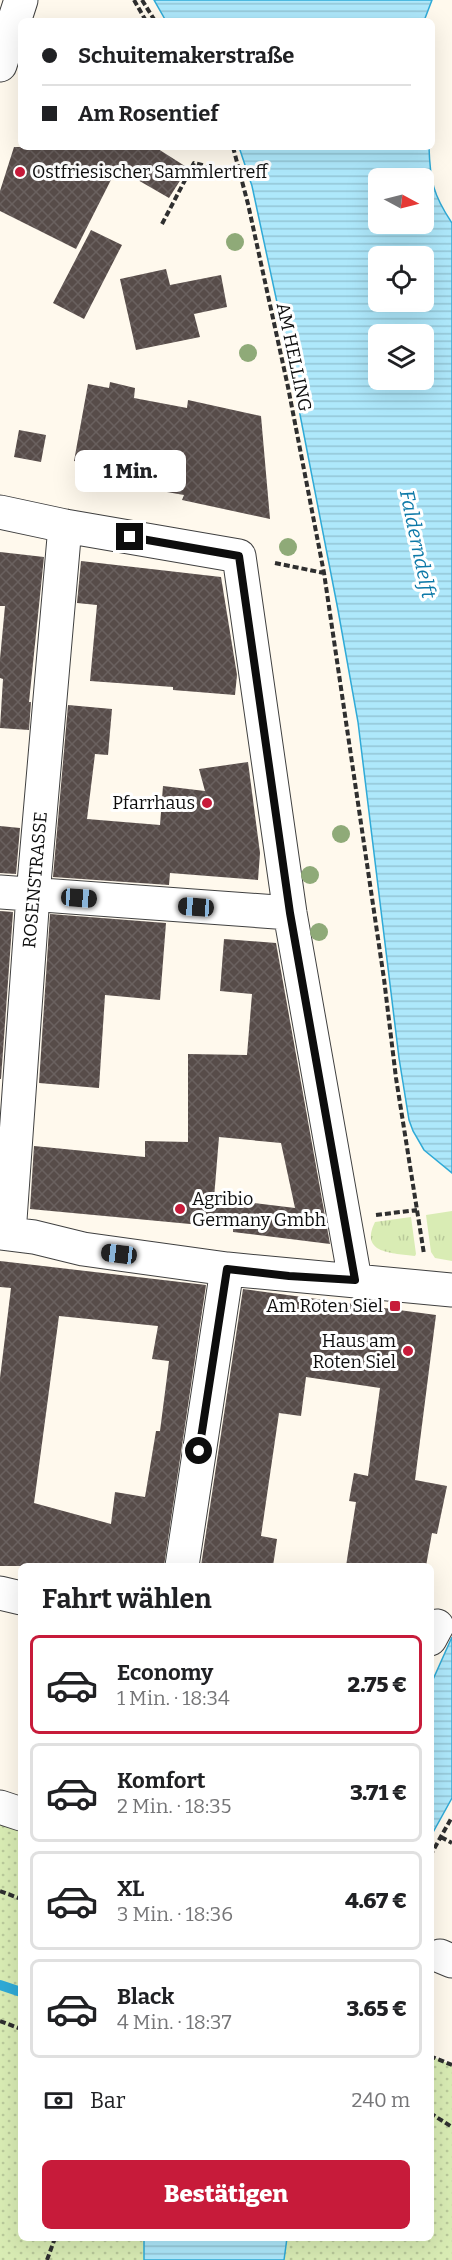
<!DOCTYPE html>
<html lang="de">
<meta charset="utf-8">
<style>
body{margin:0;font-family:Bitter,serif;background:#f6f6f6;color:#202124;height:100vh;display:flex;flex-direction:column;font-size:22px;white-space:nowrap}
*{box-sizing:border-box;margin:0}
p{font-size:20px;color:#757577}
.icon{flex:none;width:33px;height:33px;fill:none;stroke:currentColor;stroke-width:2;stroke-linecap:round;stroke-linejoin:round}
.map{position:relative;flex:1;overflow:hidden}
.details{position:absolute;left:18px;top:1563px;width:416px;height:678px;display:flex;flex-direction:column;background:#fff;border-radius:9px;box-shadow:0 6px 24px #0002}
.details>*{flex:none}
.hud{position:absolute;left:18px;top:18px;width:417px;height:132px;border-radius:9px;box-shadow:0 6px 24px #0002;display:grid;align-content:center;height:132px;padding:0 24px;background:#fff}
.needle{width:39px;rotate:97deg}
.controls{position:absolute;left:368px;top:168px;display:grid;gap:12px}
.controls a{display:grid;place-items:center;width:66px;height:66px;border-radius:9px;background:#fff;box-shadow:0 6px 24px #0002;font-size:30px}
.end{position:absolute;width:27px;height:27px;margin:-14px;border:8px solid #0d0d0d;background:#fff;box-shadow:0 0 0 3px #fff}
.from{border-radius:50%}
.bubble{position:absolute;height:42px;border-radius:9px;background:#fff;box-shadow:0 6px 24px #0002;font-size:20px;font-weight:800;line-height:42px;text-align:center}
.car{position:absolute;width:18px;height:36px;margin:-18px -9px;border-radius:8px;box-shadow:0 0 4px 2px #0007;background:linear-gradient(#222 24%,#8ab4d8 0 40%,#222 0 76%,#8ab4d8 0 86%,#222 0)}
.hud b{display:flex;align-items:center;gap:21px;height:57px;font-size:22px}
.hud b+b{border-top:2px solid #e0e0e0}
.hud i{width:15px;height:15px;background:#202124}
ul{padding:0;list-style:none}
li{display:flex;align-items:center;gap:18px;height:99px;margin:0 12px 9px;padding:0 12px;border:3px solid #e0e0e0;border-radius:9px}
li div{flex:1}
li b{display:block;font-size:22px}
li em{font-style:normal;font-weight:800}
li.current{border-color:#c71b3a}
li>.icon{width:54px;height:54px;stroke-width:1.5}
h2{padding:0 24px;font-size:27px;line-height:72px}
.pay{display:flex;align-items:center;gap:15px;height:66px;padding:0 24px;font-size:22px}
.pay p{margin-inline-start:auto}
.primary-button{display:flex;gap:12px;margin-top:auto;padding:12px 24px}
.primary-button a{flex:1;height:69px;border-radius:9px;background:#c71b3a;color:#fff;font-size:24px;font-weight:800;line-height:69px;text-align:center}
.map>svg:first-child{display:block}
.grass{fill:url(#grass-tufts)}
.park{fill:url(#park-dots)}
.water{fill:url(#water-rules);stroke:#2faad7;stroke-width:1.5;fill-rule:evenodd}
.lines{fill:none;stroke-linecap:round;stroke-linejoin:round}
.stream{stroke:#2faad7;stroke-width:10}
.building{fill:url(#building-cross-hatch);fill-rule:evenodd}
.minor-casing{stroke:#404040;stroke-width:35}
.path{stroke:#2f2f2f;stroke-width:4;stroke-dasharray:6 3;stroke-linecap:butt}
.minor{stroke:#fff;stroke-width:33}
.tree{fill:#8faa78}
.route{stroke:#0d0d0d;stroke-width:8}
.poi-dot{fill:#c71b3a;stroke:#fff;stroke-width:2}
.labels{text-anchor:middle;dominant-baseline:central;stroke-width:6;stroke-linejoin:round;paint-order:stroke}
.poi-label{font-size:18px;fill:#0d0d0d;stroke:#fff;text-anchor:end}
.street-label{font-size:18px;fill:#0d0d0d;stroke:#fff}
.water-label{font-size:20px;font-style:italic;fill:#0d79a8;stroke:#fff}
</style>
<div class="map">
<svg width="452" height="2260" viewBox="0 0 452 2260">
<defs>
<pattern id="grass-tufts" width="24" height="20" patternUnits="userSpaceOnUse" patternTransform="scale(1.5)"><rect width="24" height="20" fill="#d9ecb4"/><path d="M3 7l-1-3M5 7V3M7 7l1-3M15 17l-1-3M17 17v-4M19 17l1-3" fill="none" stroke="#b9c99a"/></pattern>
<pattern id="park-dots" width="8" height="8" patternUnits="userSpaceOnUse" patternTransform="scale(1.5)"><rect width="8" height="8" fill="#d9ecb4"/><path d="M2 2h.1M6 6h.1" fill="none" stroke="#b9c99a" stroke-width="1.8" stroke-linecap="round"/></pattern>
<pattern id="water-rules" width="6" height="5" patternUnits="userSpaceOnUse" patternTransform="scale(1.5)"><rect width="6" height="5" fill="#aee8fb"/><path d="M0 2.5h6" fill="none" stroke="#94c6d6"/></pattern>
<pattern id="building-cross-hatch" width="8" height="8" patternUnits="userSpaceOnUse" patternTransform="scale(1.5)"><rect width="8" height="8" fill="#574c49"/><path d="M0 0l8 8M0 8l8-8" fill="none" stroke="#6a615f"/></pattern>
</defs>
<rect width="100%" height="100%" fill="#fff9ed"/>
<path class="grass" d="M 452,1211 L 452,1261 L 435,1258 L 431,1252 L 426,1215 Z
M 411,1217 L 416,1254 L 415,1256 C 393,1253 359,1254 375,1222 Z"/>
<path class="park" d="M 0,1807 L 21,1814 L 21,2238 L 144,2238 L 144,2260 L 0,2260 Z
M 431,2056 L 452,2065 L 452,2260 L 284,2260 L 287,2238 L 430,2238 Z"/>
<path class="water" d="M 154,0 L 432,0 L 424,21 L 166,21 Z
M 239,147 L 429,147 C 430,180 433,195 452,223 L 452,1173 L 424,1150 L 413,1131 L 409,1120 L 399,1058 L 358,722 L 338,610 L 290,363 L 252,186 ZM 378,178 L 423,178 L 423,224 L 378,224 ZM 423,256 L 423,302 L 378,302 L 378,256 ZM 378,334 L 423,334 L 423,380 L 378,380 Z
M 452,1637 L 452,1798 L 431,1836 L 431,1684 Z
M 144,2238 L 287,2238 L 284,2260 L 144,2260 Z"/>
<g class="lines">
<path class="stream" d="M 0,1985 L 21,1992"/>
</g>
<path class="building" d="M 14,147 L 155,147 L 188,168 L 169,198 L 117,168 L 76,249 L 0,211 L 0,191 Z
M 91,230 L 122,245 L 84,319 L 53,303 Z
M 166,269 L 170,285 L 221,275 L 227,307 L 194,314 L 200,337 L 136,350 L 120,279 Z
M 110,382 L 135,388 L 134,398 L 187,408 L 188,400 L 261,416 L 270,519 L 182,500 L 184,495 L 98,480 L 100,466 L 74,461 L 88,384 L 109,388 Z
M 19,430 L 46,435 L 41,462 L 14,457 Z
M 0,552 L 44,557 L 29,702 L 31,702 L 29,730 L 0,728 L 3,679 L 0,678 L 0,659 L 5,606 L 0,606 Z
M 81,561 L 221,577 L 237,675 L 235,695 L 173,690 L 173,687 L 90,681 L 97,605 L 77,603 Z
M 68,705 L 112,709 L 108,755 L 95,754 L 87,819 L 160,825 L 163,786 L 205,791 L 199,769 L 248,762 L 260,853 L 258,880 L 170,873 L 169,885 L 53,877 Z
M 0,826 L 20,828 L 16,874 L 0,873 Z
M 0,911 L 13,912 L 1,1079 L 0,1079 Z
M 50,914 L 166,923 L 160,1000 L 105,995 L 99,1088 L 39,1083 Z
M 224,939 L 276,943 L 330,1244 L 233,1232 L 233,1228 L 30,1209 L 34,1146 L 145,1157 L 145,1141 L 188,1142 L 188,1054 L 247,1055 L 252,994 L 220,991 ZM 219,1137 L 281,1143 L 295,1208 L 214,1198 Z
M 0,1261 L 206,1285 L 164,1566 L 0,1566 L 0,1378 L 11,1288 L 0,1287 ZM 59,1316 L 158,1326 L 152,1359 L 169,1361 L 160,1431 L 156,1431 L 145,1497 L 115,1492 L 111,1524 L 34,1503 Z
M 243,1289 L 436,1315 L 415,1480 L 447,1486 L 437,1534 L 432,1533 L 426,1566 L 346,1566 L 356,1502 L 349,1501 L 354,1473 L 368,1476 L 380,1388 L 306,1377 L 301,1416 L 279,1413 L 261,1536 L 277,1539 L 273,1566 L 201,1566 Z"/>
<g class="lines">
<defs>
<path id="minor" d="M 0,65 L 21,0
M 0,512 L 65,526 L 239,556 L 290,913 L 355,1280
M 0,892 L 290,913
M 0,1233 L 34,1237 L 83,1249 L 227,1269 L 452,1290
M 9,1234 L 33,895 L 65,526
M 182,1566 L 227,1269
M 0,1593 L 21,1598
M 430,1639 L 437,1626
M 0,1807 L 21,1814
M 440,1956 L 452,1961"/>
</defs>
<use href="#minor" class="minor-casing"/>
<path class="path" d="M 134,0 L 146,21
M 142,0 L 155,21
M 233,147 L 248,204 L 288,387 L 324,573 L 384,979 L 396,1078 L 424,1254
M 162,224 L 194,163 L 239,174
M 275,563 L 324,573
M 376,1215 L 417,1210
M 441,1837 L 452,1843
M 430,1856 L 452,1817
M 0,1891 L 21,1899
M 0,2021 L 21,2029
M 430,2056 L 452,2065
M 430,2113 L 452,2127
M 47,2260 L 55,2238"/>
<use href="#minor" class="minor"/>
</g>
<g class="tree">
<circle cx="235" cy="242" r="9"/>
<circle cx="248" cy="353" r="9"/>
<circle cx="288" cy="547" r="9"/>
<circle cx="341" cy="834" r="9"/>
<circle cx="310" cy="875" r="9"/>
<circle cx="319" cy="932" r="9"/>
</g>
<g class="lines">
<path class="route" d="M 130,537 L 239,556 L 290,913 L 355,1280 L 289,1276 L 227,1269 L 199,1451"/>
</g>
<g class="poi-dot">
<circle cx="20" cy="172" r="6"/>
<circle cx="207" cy="803" r="6"/>
<circle cx="180" cy="1209" r="6"/>
<rect x="389" y="1300" width="12" height="12" rx="3"/>
<circle cx="408" cy="1351" r="6"/>
</g>
<g class="labels">
<g class="poi-label">
<text x="32" y="172" text-anchor="start">Ostfriesischer Sammlertreff</text>
<text x="195" y="803">Pfarrhaus</text>
<text x="192" y="1199" text-anchor="start">Agribio<tspan x="192" dy="21">Germany Gmbh</tspan></text>
<text x="383" y="1306">Am Roten Siel</text>
<text x="396" y="1341">Haus am<tspan x="396" dy="21">Roten Siel</tspan></text>
</g>
<g class="street-label">
<text transform="translate(294 357) rotate(78)">AM HELLING</text>
<text transform="translate(35 880) rotate(-85)">ROSENSTRASSE</text>
</g>
<g class="water-label">
<text transform="translate(418 544) rotate(78)">Falderndelft</text>
</g>
</g>
</svg>
<div class="controls">
<a><svg class="needle" viewBox="-14 -14 28 28"><path d="M0-13l5 13h-10z" fill="#e53935"/><path d="M0 13l5-13h-10z" fill="#757577"/></svg></a>
<a><svg class="icon" aria-label="locate" viewBox="0 0 24 24"><circle cx="12" cy="12" r="6"/><path d="M12 2v4M12 18v4M2 12h4M18 12h4"/></svg></a>
<a><svg class="icon" aria-label="layers" viewBox="0 0 24 24"><path d="M12 4l9 5-9 5-9-5zM3 14l9 5 9-5"/></svg></a>
</div>
<i class="end from" style="left:199px;top:1451px"></i>
<i class="end" style="left:130px;top:537px"></i>
<div class="bubble" style="left:75px;top:450px;width:111px">1 Min.</div>
<i class="car" style="left:79px;top:898px;rotate:94deg"></i>
<i class="car" style="left:196px;top:907px;rotate:274deg"></i>
<i class="car" style="left:119px;top:1254px;rotate:277deg"></i>
<div class="hud">
<b><i class="from"></i>Schuitemakerstraße</b>
<b><i></i>Am Rosentief</b>
</div>
<section class="details">
<h2>Fahrt wählen</h2>
<ul>
<li class="current"><svg class="icon" aria-label="car" viewBox="0 0 24 24"><path d="M5 17H2v-5l4-1 3-4h7l3 4 3 1v5h-3M9 17h6M6 11h13"/><circle cx="7" cy="17" r="2"/><circle cx="17" cy="17" r="2"/></svg><div><b>Economy</b><p>1 Min. · 18:34</p></div><em>2.75 €</em></li>
<li><svg class="icon" aria-label="car" viewBox="0 0 24 24"><path d="M5 17H2v-5l4-1 3-4h7l3 4 3 1v5h-3M9 17h6M6 11h13"/><circle cx="7" cy="17" r="2"/><circle cx="17" cy="17" r="2"/></svg><div><b>Komfort</b><p>2 Min. · 18:35</p></div><em>3.71 €</em></li>
<li><svg class="icon" aria-label="car" viewBox="0 0 24 24"><path d="M5 17H2v-5l4-1 3-4h7l3 4 3 1v5h-3M9 17h6M6 11h13"/><circle cx="7" cy="17" r="2"/><circle cx="17" cy="17" r="2"/></svg><div><b>XL</b><p>3 Min. · 18:36</p></div><em>4.67 €</em></li>
<li><svg class="icon" aria-label="car" viewBox="0 0 24 24"><path d="M5 17H2v-5l4-1 3-4h7l3 4 3 1v5h-3M9 17h6M6 11h13"/><circle cx="7" cy="17" r="2"/><circle cx="17" cy="17" r="2"/></svg><div><b>Black</b><p>4 Min. · 18:37</p></div><em>3.65 €</em></li>
</ul>
<div class="pay"><svg class="icon" aria-label="cash" viewBox="0 0 24 24"><path d="M3 7h18v10H3z"/><circle cx="12" cy="12" r="2"/></svg>Bar<p>240 m</p></div>
<div class="primary-button"><a>Bestätigen</a></div>
</section>
</div>
